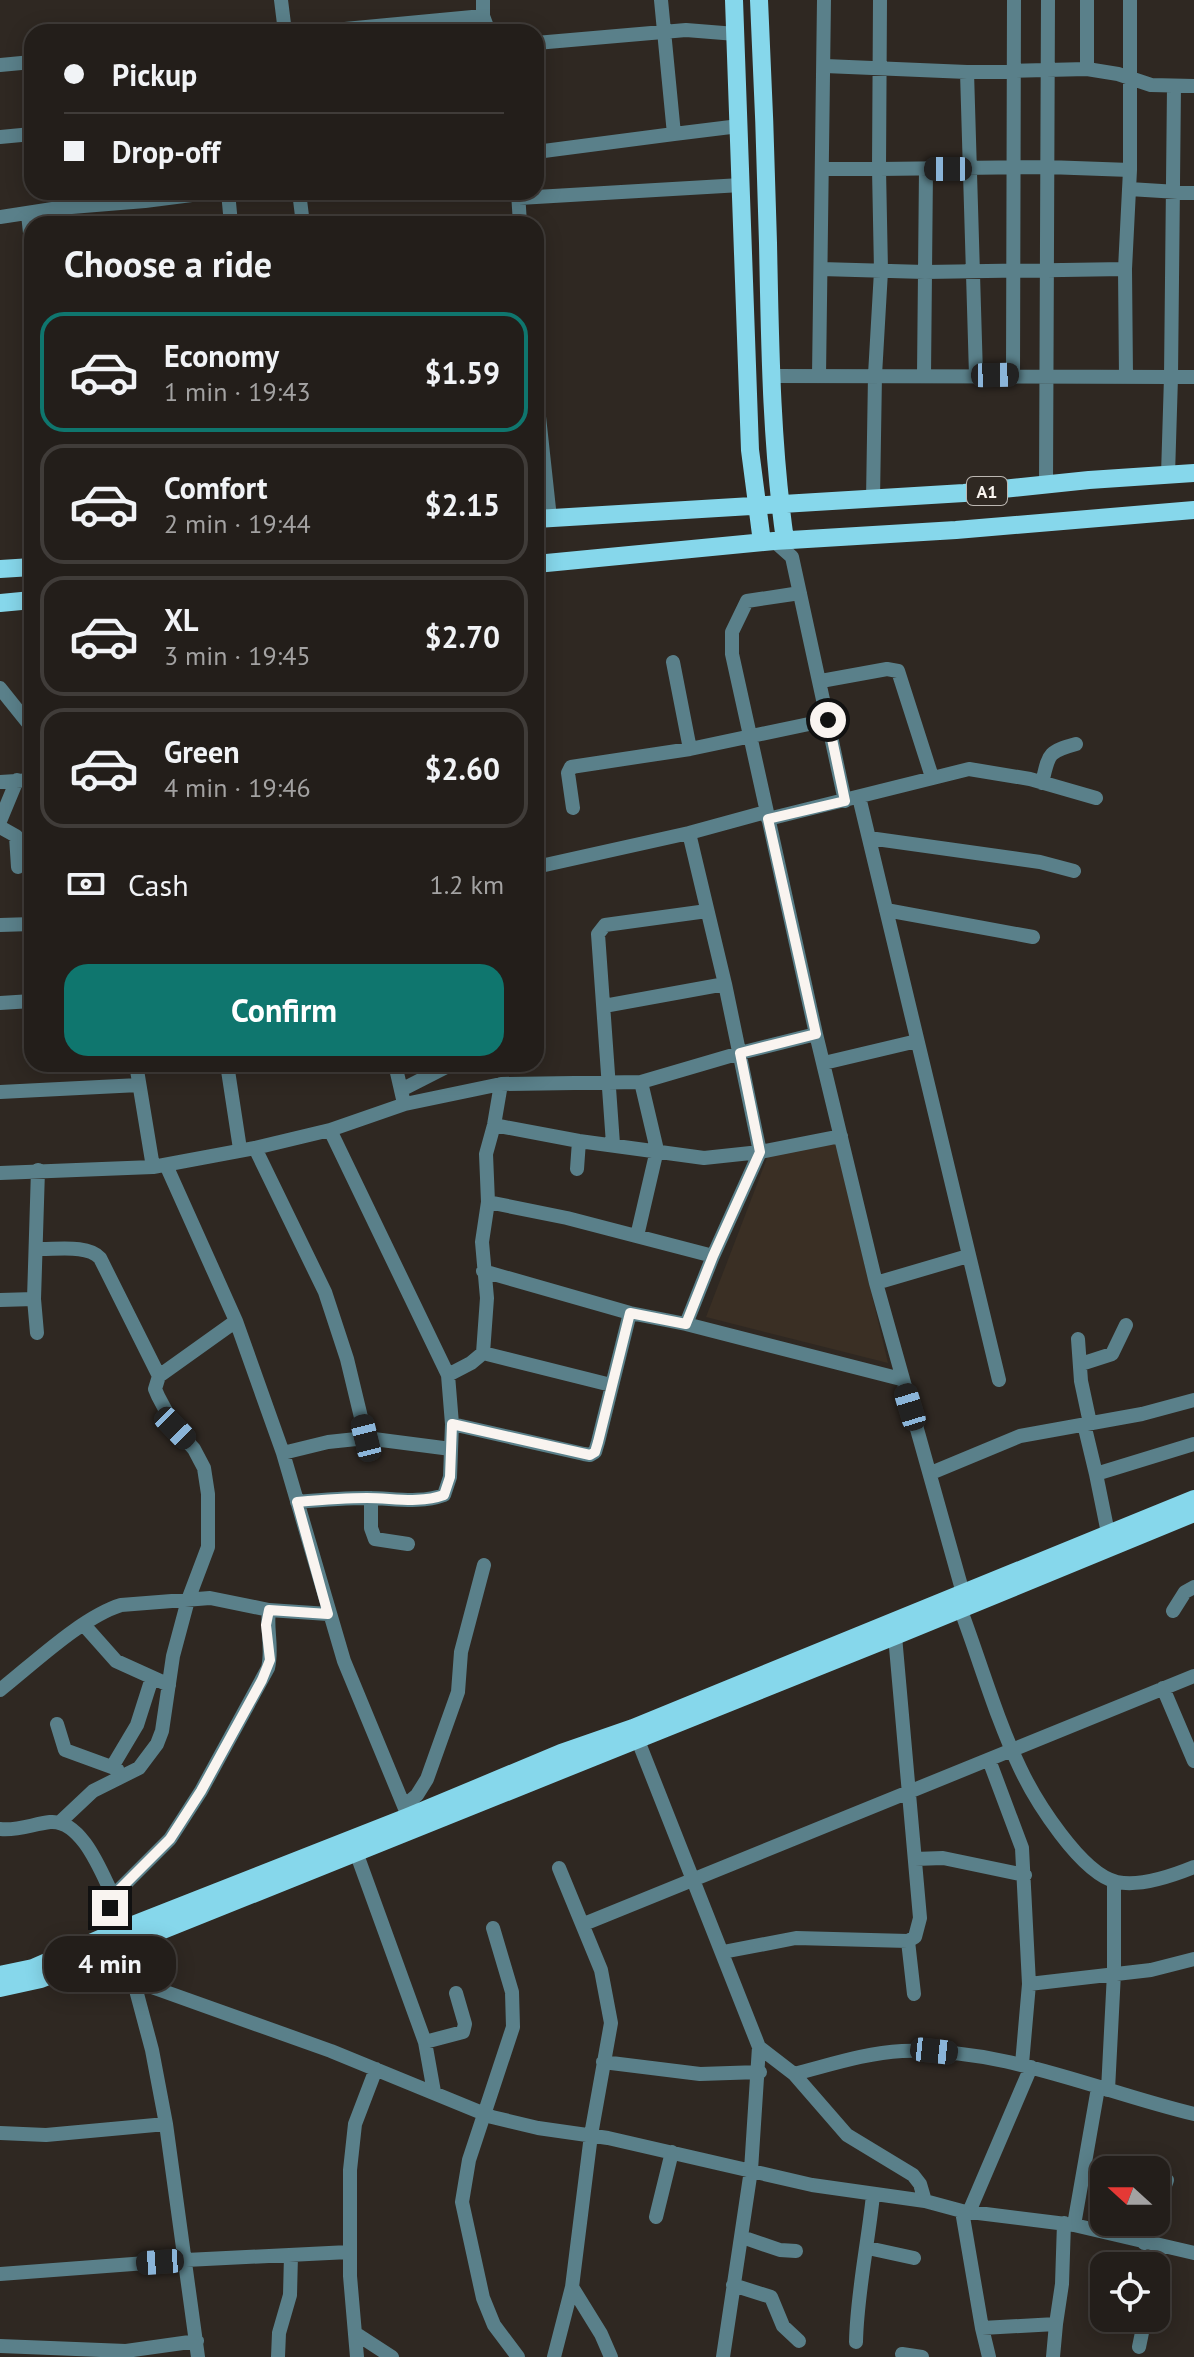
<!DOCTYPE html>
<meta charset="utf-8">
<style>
body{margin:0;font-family:"PT Sans",sans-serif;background:#2b2723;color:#f1f3f6;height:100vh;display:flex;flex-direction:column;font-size:30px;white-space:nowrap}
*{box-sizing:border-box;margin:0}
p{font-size:26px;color:#a3a2a2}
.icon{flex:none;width:44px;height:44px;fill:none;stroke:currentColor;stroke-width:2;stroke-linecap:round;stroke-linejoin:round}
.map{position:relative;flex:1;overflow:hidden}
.sheet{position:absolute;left:24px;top:216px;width:520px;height:856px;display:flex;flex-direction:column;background:#231e1a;border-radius:24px;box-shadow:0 4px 20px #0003,0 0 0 2px #403c39}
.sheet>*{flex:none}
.hud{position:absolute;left:24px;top:24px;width:520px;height:176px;border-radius:24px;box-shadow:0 4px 20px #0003,0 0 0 2px #403c39;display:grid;align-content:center;height:176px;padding:0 40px;background:#231e1a}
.needle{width:52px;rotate:291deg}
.tools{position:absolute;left:1090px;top:2156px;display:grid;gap:16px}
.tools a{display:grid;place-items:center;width:80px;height:80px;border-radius:16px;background:#231e1a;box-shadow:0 4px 20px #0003,0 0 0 2px #403c39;font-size:40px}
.end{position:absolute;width:36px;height:36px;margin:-18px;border:10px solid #f9f4f0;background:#111;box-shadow:0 0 0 4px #111}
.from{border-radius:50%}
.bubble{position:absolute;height:56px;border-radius:24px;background:#231e1a;box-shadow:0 4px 20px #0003,0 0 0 2px #403c39;font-size:26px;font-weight:600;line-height:56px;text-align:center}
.car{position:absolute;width:24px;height:48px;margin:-24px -12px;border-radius:10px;box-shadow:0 0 6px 2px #0007;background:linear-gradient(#222 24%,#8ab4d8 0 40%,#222 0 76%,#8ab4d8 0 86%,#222 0)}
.hud b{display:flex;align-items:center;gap:28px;height:76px;font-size:30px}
.hud b+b{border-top:2px solid #403c39}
.hud i{width:20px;height:20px;background:#f1f3f6}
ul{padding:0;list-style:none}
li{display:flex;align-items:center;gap:24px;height:120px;margin:0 16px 12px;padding:0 24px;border:4px solid #403c39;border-radius:24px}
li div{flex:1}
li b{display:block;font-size:30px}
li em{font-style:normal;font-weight:600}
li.current{border-color:#0f766e}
li>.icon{width:72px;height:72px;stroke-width:1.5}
h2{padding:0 40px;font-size:36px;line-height:96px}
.pay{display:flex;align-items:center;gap:20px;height:88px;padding:0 40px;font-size:30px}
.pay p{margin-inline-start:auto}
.action{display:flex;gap:16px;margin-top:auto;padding:16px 40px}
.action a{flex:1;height:92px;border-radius:24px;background:#0f766e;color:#fff;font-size:32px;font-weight:600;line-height:92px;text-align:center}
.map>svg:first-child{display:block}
.built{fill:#3a2f24}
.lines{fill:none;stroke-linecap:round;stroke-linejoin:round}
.minor{stroke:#5a808a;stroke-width:14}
.major{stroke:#86d7eb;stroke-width:18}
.route{stroke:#f9f4f0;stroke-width:10}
.labels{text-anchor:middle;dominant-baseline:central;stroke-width:8;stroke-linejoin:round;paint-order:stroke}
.shield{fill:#2f2822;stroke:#bcb7b2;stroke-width:2}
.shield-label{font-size:18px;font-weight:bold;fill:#f9f4f0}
</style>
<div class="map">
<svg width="1194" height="2357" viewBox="0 0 1194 2357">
<rect width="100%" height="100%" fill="#2f2822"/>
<path class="built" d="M 836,1144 L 888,1363 L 706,1317 L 769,1153 Z"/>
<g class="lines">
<path class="minor" d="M 281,0 L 285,32
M 483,0 L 483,16 L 489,32
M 661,0 L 674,134 L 739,126
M 1087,0 L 1087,69
M 313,32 L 483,16
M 536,43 L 686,30 L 736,34
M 0,65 L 32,62
M 825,66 L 967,72 L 1087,69 L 1118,74 L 1151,85 L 1194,86
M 967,72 L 976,375
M 1174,86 L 1171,377 L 1194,377
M 0,137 L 32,134
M 536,152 L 674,134
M 823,169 L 879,169 L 880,0
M 1129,189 L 1194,193
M 228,192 L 231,224
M 299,192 L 303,224
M 518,192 L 520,224
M 519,198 L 741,185
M 28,214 L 32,252
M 0,217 L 59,208 L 145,201 L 215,192
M 821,269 L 925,272 L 1125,269
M 1013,375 L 1014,0
M 771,376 L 1171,377 L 1168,475
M 819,376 L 824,0
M 924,376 L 926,169
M 1126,377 L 1125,269 L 1130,170 L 1130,0
M 536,389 L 550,518
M 1046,484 L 1048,0
M 873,499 L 875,375 L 881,271 L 879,169 L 1047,167 L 1130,170
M 774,541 L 792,557 L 845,801
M 800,593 L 747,601 L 732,632 L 732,654 L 816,1034 L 876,1283 L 963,1593
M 673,662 L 690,749
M 821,681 L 887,669 L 898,671 L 932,777
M 0,688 L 32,728
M 0,782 L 32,780
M 1042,783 C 1049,754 1047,752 1076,744
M 859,797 L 999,1380
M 573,808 L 568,773 L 571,767 L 690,749 L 828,720
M 768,819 L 969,769 L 1030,779 L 1096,798
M 0,821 L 17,780
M 0,827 L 16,836 L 18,867
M 689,833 L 725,984 L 760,1152 L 713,1256 L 686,1324 L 901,1379
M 869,838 L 1040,862 L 1074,871
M 536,867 L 689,833 L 766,812
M 886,910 L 1033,937
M 0,925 L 32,924
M 0,1003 L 32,1001
M 604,1006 L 725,984
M 536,1018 L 537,1023
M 824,1063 L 917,1041
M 136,1064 L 153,1167
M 227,1064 L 240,1149
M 395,1064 L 403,1099
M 401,1090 L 452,1064
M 0,1092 L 139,1085
M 494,1125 L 579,1141 L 704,1158 L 760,1152 L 841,1136
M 330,1130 L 405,1104 L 501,1084
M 613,1144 L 598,934 L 605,925 L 707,911
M 255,1148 L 325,1292 L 347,1359 L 366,1438 L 328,1442 L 283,1453
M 166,1165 L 236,1321 L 283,1453 L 344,1661 L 411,1823
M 577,1169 L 579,1141
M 0,1173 L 153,1167 L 255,1148 L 330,1130 L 448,1375 L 452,1424 L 584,1454 L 590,1455 L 595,1452 L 598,1442 L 630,1313
M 488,1202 L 567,1218 L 713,1256
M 637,1236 L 657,1150 L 641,1082
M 36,1249 C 55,1250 87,1244 100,1258 L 159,1376 L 236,1321
M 483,1271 L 630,1313 L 686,1324
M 876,1283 L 968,1256
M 34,1299 L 37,1333
M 0,1300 L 34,1299 L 38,1170
M 1078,1339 L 1081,1381 L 1090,1423
M 483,1353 L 487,1298 L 482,1242 L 488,1202 L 486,1154 L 494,1125 L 501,1084 L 641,1082 L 740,1053 L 816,1034
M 1081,1364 L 1112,1354 L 1126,1325
M 448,1375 L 471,1363 L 483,1353 L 611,1385
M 1084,1424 L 1096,1474
M 366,1438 L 451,1449
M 931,1473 L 1020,1436 L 1142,1414 L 1194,1400
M 371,1498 L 371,1528 L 375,1539 L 408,1544
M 297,1502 C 320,1500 344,1498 367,1498 C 393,1498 419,1504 444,1495 L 450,1477 L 452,1424
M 1108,1533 L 1096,1474 L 1194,1444
M 960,1608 C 980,1661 996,1718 1020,1768 C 1035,1800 1081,1874 1117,1882 C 1141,1887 1172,1876 1194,1867
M 1173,1611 L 1185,1592 L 1194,1587
M 84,1625 L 116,1661 L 169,1685
M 1163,1688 L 1194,1761
M 0,1690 C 33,1664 82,1617 121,1605 L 210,1598 L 269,1610
M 57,1724 L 65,1750 L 117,1769
M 637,1738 L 759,2047 L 794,2074 L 847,2135 L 913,2175 L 920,2184 L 925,2201
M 989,1760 L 1022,1848 L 1029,1984 L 1022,2064
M 112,1767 L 137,1725 L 152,1678
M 404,1806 L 417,1795 L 427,1779 L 458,1692 L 461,1652 L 484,1565
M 59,1823 L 93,1791 L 139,1768 L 157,1744 L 162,1731 L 173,1656 L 188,1600 L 208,1547 L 208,1494 L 204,1468 L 194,1449 L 175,1428 L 158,1396 L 155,1389 L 159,1376
M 0,1829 C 18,1831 33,1824 50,1822 C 82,1819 102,1874 113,1896
M 356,1852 L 425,2042 L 434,2092
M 915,1859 L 943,1858 L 1025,1875
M 584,1924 L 1194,1676
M 493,1928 L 512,1992 L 513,2027 L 469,2160 L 462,2202 L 483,2298 L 494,2325 L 518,2357
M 118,1931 L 110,1908 L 113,1896 L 170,1839 L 201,1791 L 268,1668 C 273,1648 266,1629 269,1610 L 328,1614
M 908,1941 L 914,1994
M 124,1945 L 152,2050 L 166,2124 L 198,2357
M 723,1952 L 796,1938 L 908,1941 L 915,1937 L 920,1918 L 895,1636
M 135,1981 L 331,2051 L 492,2117 L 538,2128 L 608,2138 L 812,2185 L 925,2201 L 962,2211 L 1074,2225 L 1194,2253
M 1029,1984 L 1151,1970 L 1194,1959
M 425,2042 L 463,2032 L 465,2024 L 456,1993
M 603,2062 L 700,2074 L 760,2072
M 794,2074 C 830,2065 865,2053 902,2051 C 1003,2047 1098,2091 1194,2114
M 1108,2090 L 1114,1973 L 1114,1882
M 0,2133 L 46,2135 L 166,2124
M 1156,2210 L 1167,2180
M 962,2211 L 982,2328 L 989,2357
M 969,2212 L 1031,2067
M 656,2217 L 672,2152
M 1074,2225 L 1098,2088
M 742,2237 L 780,2250 L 796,2251
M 1144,2243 L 1152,2222
M 868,2248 L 914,2258
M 1155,2266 L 1159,2247
M 0,2274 L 186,2260 L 349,2252
M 733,2285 L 771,2297 L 783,2326 L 799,2341
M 572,2287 L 601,2334 L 611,2357
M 1056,2324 L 1062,2284 L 1064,2223
M 982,2328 L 1056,2324 L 1053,2357
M 355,2333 L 392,2357
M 856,2342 C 857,2293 868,2244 873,2195
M 0,2346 L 126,2351 L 197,2341
M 1139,2347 L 1145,2318
M 902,2354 L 922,2357
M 278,2357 L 279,2333 L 290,2295 L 291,2255
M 357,2357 L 350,2276 L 350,2170 L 355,2124 L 376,2069
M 554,2357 L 572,2287 L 591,2135 L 611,2023 L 601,1970 L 559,1868
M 723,2357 L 751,2170 L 759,2047"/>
<path class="major" d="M 734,0 L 750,450 L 762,542
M 759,0 C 763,81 766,162 768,243 C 770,342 771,442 785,540
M 536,519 L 964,493 L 1089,480 L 1194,473
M 536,564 L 774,541 L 956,530 L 1194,510
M 0,569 L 32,567
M 0,603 L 32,600
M 0,1975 L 33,1968 L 118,1931 L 408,1817 L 561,1753 L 633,1728 L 1194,1499
M 0,1988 L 41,1979 L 895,1636 L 1194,1513"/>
</g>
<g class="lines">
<path class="route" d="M 110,1908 L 113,1896 L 170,1839 L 201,1791 L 262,1680 L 270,1660 L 266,1625 L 269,1610 L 328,1614 L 297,1502 C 320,1500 344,1498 367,1498 C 393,1498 419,1504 444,1495 L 450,1477 L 452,1424 L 590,1455 L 595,1452 L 598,1442 L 630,1313 L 686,1324 L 713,1256 L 760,1152 L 740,1053 L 816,1034 L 768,819 L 845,801 L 828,720"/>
</g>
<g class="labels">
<rect class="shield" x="967" y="477" width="40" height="28" rx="6"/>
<g class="shield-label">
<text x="987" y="491">A1</text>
</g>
</g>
</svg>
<div class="tools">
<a><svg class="needle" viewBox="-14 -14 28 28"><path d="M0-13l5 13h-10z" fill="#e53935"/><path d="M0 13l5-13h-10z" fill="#a3a2a2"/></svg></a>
<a><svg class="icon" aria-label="locate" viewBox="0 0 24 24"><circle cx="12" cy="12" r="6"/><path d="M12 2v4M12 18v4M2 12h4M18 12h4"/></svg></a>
</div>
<i class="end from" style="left:828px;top:720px"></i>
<i class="end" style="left:110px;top:1908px"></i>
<div class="bubble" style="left:44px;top:1936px;width:132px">4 min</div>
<i class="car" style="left:948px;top:169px;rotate:270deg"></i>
<i class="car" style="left:995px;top:375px;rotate:89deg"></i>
<i class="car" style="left:910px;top:1407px;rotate:343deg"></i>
<i class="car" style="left:175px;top:1428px;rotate:136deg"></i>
<i class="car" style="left:366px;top:1438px;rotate:346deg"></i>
<i class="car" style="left:934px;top:2051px;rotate:96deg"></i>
<i class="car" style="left:160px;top:2262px;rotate:266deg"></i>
<div class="hud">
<b><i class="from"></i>Pickup</b>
<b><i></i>Drop-off</b>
</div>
<section class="sheet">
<h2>Choose a ride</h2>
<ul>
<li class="current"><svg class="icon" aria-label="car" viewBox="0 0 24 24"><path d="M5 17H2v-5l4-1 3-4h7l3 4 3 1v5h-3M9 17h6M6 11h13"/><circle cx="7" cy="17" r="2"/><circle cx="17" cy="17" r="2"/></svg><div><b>Economy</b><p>1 min · 19:43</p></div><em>$1.59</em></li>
<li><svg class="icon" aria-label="car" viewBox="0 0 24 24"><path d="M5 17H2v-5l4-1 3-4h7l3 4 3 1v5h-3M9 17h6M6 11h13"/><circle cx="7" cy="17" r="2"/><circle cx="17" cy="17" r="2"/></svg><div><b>Comfort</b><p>2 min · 19:44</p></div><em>$2.15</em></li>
<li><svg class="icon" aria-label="car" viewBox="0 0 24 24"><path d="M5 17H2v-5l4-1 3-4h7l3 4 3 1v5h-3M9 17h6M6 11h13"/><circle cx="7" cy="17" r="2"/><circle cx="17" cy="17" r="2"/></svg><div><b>XL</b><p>3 min · 19:45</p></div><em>$2.70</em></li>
<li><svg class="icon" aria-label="car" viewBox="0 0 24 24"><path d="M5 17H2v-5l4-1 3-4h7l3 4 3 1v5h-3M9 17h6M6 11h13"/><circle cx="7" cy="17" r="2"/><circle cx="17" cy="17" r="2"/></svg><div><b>Green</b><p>4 min · 19:46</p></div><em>$2.60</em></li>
</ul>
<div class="pay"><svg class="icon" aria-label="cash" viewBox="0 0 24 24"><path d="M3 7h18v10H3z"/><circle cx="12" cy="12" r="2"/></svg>Cash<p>1.2 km</p></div>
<div class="action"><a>Confirm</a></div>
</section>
</div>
